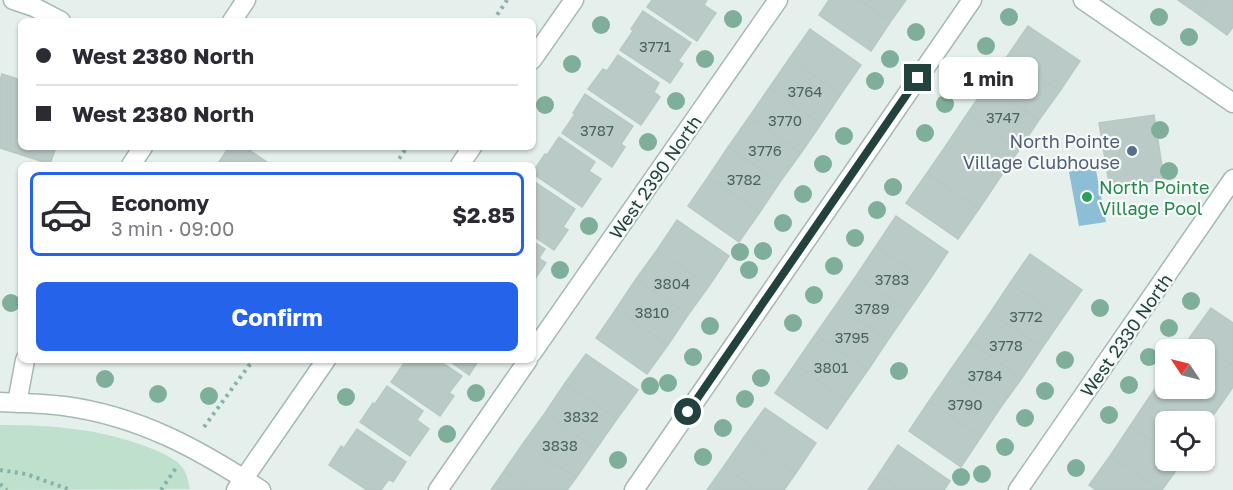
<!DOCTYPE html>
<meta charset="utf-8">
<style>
body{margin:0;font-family:"Golos Text",sans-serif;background:#f7f7f7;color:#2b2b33;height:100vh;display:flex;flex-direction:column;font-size:22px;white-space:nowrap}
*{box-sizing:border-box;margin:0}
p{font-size:20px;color:#7c7c81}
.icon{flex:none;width:33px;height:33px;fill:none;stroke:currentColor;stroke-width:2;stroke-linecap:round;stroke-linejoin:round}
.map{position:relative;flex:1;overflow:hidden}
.details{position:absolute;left:18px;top:162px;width:518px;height:201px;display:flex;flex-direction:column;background:#fff;border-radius:9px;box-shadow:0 2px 4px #0004}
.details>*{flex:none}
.guide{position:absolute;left:18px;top:18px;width:518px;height:132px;border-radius:9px;box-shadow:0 2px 4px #0004;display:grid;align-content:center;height:132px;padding:0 18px;background:#fff}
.needle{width:39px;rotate:305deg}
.fabs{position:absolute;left:1155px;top:339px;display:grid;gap:12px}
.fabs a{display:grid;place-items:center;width:60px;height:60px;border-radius:9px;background:#fff;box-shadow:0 2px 4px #0004;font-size:30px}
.end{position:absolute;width:27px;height:27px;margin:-14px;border:8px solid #23423e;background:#fff;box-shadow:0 0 0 3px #fff}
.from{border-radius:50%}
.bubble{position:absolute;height:42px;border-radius:9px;background:#fff;box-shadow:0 2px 4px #0004;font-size:20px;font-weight:700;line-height:42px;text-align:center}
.guide b{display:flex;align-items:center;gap:21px;height:57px;font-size:22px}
.guide b+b{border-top:2px solid #e1e1e2}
.guide i{width:15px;height:15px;background:#2b2b33}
ul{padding:10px 0 0;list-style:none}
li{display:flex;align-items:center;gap:18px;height:84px;margin:0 12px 9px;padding:0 6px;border:3px solid #e1e1e2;border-radius:9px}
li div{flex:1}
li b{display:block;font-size:22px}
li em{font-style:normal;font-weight:700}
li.active{border-color:#2563eb}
li>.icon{width:54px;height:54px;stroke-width:1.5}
.primary-button{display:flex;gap:12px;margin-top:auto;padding:12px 18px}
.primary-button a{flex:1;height:69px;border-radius:9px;background:#2563eb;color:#fff;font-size:24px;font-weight:700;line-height:69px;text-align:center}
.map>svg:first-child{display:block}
.green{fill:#bee0cc}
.water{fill:#8cbfd5}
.building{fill:#bacac6;stroke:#b7c9c4;stroke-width:1.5}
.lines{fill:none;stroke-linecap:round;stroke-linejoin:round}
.minor-casing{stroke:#a7b8b4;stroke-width:21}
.path{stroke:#85b3ac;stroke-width:4;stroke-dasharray:3 4.5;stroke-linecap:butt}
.minor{stroke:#fff;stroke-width:18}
.tree{fill:#7faf9a}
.route{stroke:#23423e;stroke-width:8}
.service-dot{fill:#5c6f8a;stroke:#f6fbf9;stroke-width:2}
.leisure-dot{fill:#2e9e5b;stroke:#f6fbf9;stroke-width:2}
.labels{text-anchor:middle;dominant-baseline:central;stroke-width:4.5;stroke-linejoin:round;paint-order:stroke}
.number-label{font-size:15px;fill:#496460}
.service-label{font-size:18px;fill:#4e5e75;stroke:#f6fbf9;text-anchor:end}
.street-label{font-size:18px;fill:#23423e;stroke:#f6fbf9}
.leisure-label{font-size:18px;fill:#27864d;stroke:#f6fbf9;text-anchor:start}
</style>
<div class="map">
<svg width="1233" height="490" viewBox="0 0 1233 490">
<rect width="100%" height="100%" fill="#e5efec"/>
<path class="green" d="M 0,425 C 53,425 105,429 155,450 C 164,454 176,459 182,467 C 187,473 188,482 190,489 L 0,490 Z"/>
<path class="water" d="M 1095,165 L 1106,222 L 1079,226 L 1069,172 Z"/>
<path class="building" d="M 652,0 L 707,0 L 704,5 L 716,13 L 697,41 L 647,7 Z
M 829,0 L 860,0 L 891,21 L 871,51 L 819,15 Z
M 860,0 L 906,0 L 891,21 Z
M 1178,0 L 1208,0 L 1198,14 Z
M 1208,0 L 1233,0 L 1233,27 L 1227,35 L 1198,14 Z
M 643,11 L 691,43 L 678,61 L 683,64 L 670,83 L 620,50 L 633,31 L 631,29 Z
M 1028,26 L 1080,61 L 1060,91 L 1008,55 Z
M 810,29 L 861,65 L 841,94 L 789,59 Z
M 618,55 L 659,83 L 654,92 L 660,97 L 641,125 L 588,89 L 603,69 L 607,71 Z
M 1008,55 L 1060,91 L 1039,120 L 987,85 Z
M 789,59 L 841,94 L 821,124 L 769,88 Z
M 2,74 L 21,80 L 21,147 L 56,147 L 50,164 L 0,148 L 0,80 Z
M 987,85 L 1039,120 L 1019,150 L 967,114 Z
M 769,88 L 821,124 L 801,153 L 749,117 Z
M 585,94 L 633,126 L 621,144 L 625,147 L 612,167 L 562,133 L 575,114 L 573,113 Z
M 967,114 L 1019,150 L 999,179 L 947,144 Z
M 1154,115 L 1164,179 L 1110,189 L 1099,123 Z
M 749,117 L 801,153 L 780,182 L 728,147 Z
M 559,137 L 595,162 L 589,171 L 601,179 L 582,207 L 532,173 L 545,154 L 547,155 Z
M 947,144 L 999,179 L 979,209 L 927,173 Z
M 229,147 L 245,147 L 271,165 L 217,165 Z
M 728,147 L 780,182 L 760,212 L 708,177 Z
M 927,173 L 979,209 L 958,239 L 906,203 Z
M 708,177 L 760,212 L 739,242 L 688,206 Z
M 532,180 L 575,209 L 563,227 L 568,230 L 554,250 L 532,235 Z
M 896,216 L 948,252 L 928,282 L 876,246 Z
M 677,220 L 729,256 L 709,286 L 657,250 Z
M 532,241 L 545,249 L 539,258 L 546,263 L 532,283 Z
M 876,246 L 928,282 L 908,311 L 856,276 Z
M 657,250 L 709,286 L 688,315 L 636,279 Z
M 1030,254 L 1082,290 L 1062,319 L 1010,283 Z
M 856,276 L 908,311 L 888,340 L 836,305 Z
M 636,279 L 688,315 L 668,345 L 616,309 Z
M 1010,283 L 1062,319 L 1042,348 L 990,313 Z
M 836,305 L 888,340 L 868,370 L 815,335 Z
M 1211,308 L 1233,323 L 1233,366 L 1190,337 Z
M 616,309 L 668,345 L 647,374 L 596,338 Z
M 990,313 L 1042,348 L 1022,378 L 970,342 Z
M 815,335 L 868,370 L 847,400 L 795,364 Z
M 1190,337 L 1233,366 L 1233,387 L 1222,403 L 1202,388 L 1204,388 L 1204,350 L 1182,350 Z
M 970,342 L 1022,378 L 1001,407 L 949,372 Z
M 586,354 L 638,390 L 617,419 L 565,383 Z
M 403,360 L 438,360 L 462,376 L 449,393 L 454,396 L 440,416 L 391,382 L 404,363 L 401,362 Z
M 448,360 L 479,360 L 469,375 Z
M 795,364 L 847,400 L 827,429 L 775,393 Z
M 949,372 L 1001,407 L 981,437 L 929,401 Z
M 1166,374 L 1166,388 L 1202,388 L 1222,403 L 1204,428 L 1204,422 L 1187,422 L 1150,396 Z
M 565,383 L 617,419 L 596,449 L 545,413 Z
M 387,386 L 423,411 L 417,420 L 429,429 L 410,456 L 360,422 L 373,403 L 375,404 Z
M 1150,396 L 1187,422 L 1166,422 L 1166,450 L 1130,426 Z
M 929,401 L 981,437 L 961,467 L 909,431 Z
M 765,408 L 816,443 L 796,473 L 744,437 Z
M 545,413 L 596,449 L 576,478 L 524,442 Z
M 1130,426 L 1166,450 L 1166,460 L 1182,462 L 1162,490 L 1160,490 L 1110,456 Z
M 357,429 L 406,462 L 393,482 L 389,479 L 381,490 L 367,490 L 329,465 L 341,446 L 344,448 Z
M 744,437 L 796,473 L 784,490 L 758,490 L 724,466 Z
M 524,442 L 576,478 L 567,490 L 531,490 L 504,471 Z
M 898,445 L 950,481 L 944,490 L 901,490 L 878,475 Z
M 1110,456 L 1160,490 L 1096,490 L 1089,485 Z
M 724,466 L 758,490 L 707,490 Z
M 504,471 L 531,490 L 491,490 Z
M 878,475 L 901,490 L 868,490 Z"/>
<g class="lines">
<defs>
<path id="minor" d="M 13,0 L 34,7 L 61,21
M 1083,0 L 1233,103
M 232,21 L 246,0
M 532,60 L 574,0
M 131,165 L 143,147
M 460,165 L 472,147
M 532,353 L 778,0
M 0,402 C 21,403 43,403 64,406 C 139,416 199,449 261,490
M 17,403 L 25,360
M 236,490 L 326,360
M 438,490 L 528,360
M 634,490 L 972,0
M 1018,490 L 1233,179"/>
</defs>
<use href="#minor" class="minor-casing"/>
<path class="path" d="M 493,21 L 507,0
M 395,165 L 407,147
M 204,427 L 253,360
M 0,470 L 26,474 L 71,490
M 0,484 L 7,490
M 161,490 L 176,468"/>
<use href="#minor" class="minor"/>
</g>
<g class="tree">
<circle cx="1009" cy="17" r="9"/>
<circle cx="1159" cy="17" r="9"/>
<circle cx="733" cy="19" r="9"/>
<circle cx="601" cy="25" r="9"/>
<circle cx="916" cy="32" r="9"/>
<circle cx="1189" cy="37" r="9"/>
<circle cx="986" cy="46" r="9"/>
<circle cx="705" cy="59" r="9"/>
<circle cx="890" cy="59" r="9"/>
<circle cx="572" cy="64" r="9"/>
<circle cx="966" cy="76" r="9"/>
<circle cx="875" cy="81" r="9"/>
<circle cx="676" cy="101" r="9"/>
<circle cx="945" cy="104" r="9"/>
<circle cx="545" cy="105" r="9"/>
<circle cx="1160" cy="130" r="9"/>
<circle cx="925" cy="133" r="9"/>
<circle cx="844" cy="136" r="9"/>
<circle cx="648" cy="142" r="9"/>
<circle cx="823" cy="164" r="9"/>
<circle cx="1169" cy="171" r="9"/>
<circle cx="893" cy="187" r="9"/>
<circle cx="803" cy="194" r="9"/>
<circle cx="877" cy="210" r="9"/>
<circle cx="783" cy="223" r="9"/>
<circle cx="589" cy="226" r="9"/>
<circle cx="855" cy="238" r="9"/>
<circle cx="763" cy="251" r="9"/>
<circle cx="740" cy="252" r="9"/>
<circle cx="834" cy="266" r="9"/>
<circle cx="560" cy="270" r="9"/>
<circle cx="749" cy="270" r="9"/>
<circle cx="814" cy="295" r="9"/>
<circle cx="1191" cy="301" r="9"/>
<circle cx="11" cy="303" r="9"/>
<circle cx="1100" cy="308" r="9"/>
<circle cx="793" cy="323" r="9"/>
<circle cx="710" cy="326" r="9"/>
<circle cx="1169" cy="328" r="9"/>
<circle cx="693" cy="357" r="9"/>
<circle cx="1149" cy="357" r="9"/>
<circle cx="1065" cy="360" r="9"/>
<circle cx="899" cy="371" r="9"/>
<circle cx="761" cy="378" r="9"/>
<circle cx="105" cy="379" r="9"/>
<circle cx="668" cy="383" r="9"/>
<circle cx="1129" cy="385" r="9"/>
<circle cx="650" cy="386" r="9"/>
<circle cx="1045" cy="391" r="9"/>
<circle cx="476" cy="393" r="9"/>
<circle cx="158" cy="394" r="9"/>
<circle cx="209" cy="396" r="9"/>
<circle cx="346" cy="397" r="9"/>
<circle cx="745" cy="399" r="9"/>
<circle cx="1109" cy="415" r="9"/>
<circle cx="1025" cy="418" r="9"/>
<circle cx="723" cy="428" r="9"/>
<circle cx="447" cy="434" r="9"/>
<circle cx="1005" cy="447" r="9"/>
<circle cx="703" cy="457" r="9"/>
<circle cx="618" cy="460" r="9"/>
<circle cx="1076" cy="468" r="9"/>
<circle cx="982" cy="474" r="9"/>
<circle cx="961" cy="477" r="9"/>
</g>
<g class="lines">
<path class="route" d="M 688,412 L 918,78"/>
</g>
<circle class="service-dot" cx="1132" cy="151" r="6"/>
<circle class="leisure-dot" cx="1087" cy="197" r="6"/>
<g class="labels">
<g class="number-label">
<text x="655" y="46">3771</text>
<text x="805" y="91">3764</text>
<text x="1003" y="117">3747</text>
<text x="785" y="120">3770</text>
<text x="597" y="130">3787</text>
<text x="765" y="150">3776</text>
<text x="744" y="179">3782</text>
<text x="892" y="279">3783</text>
<text x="672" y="283">3804</text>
<text x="872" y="308">3789</text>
<text x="652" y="312">3810</text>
<text x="1026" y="316">3772</text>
<text x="852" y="337">3795</text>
<text x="1006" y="345">3778</text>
<text x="831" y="367">3801</text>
<text x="985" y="375">3784</text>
<text x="965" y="404">3790</text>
<text x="581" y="416">3832</text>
<text x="560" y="445">3838</text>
</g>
<g class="service-label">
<text x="1120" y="141">North Pointe<tspan x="1120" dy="21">Village Clubhouse</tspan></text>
</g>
<g class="street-label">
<text transform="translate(655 177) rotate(-55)">West 2390 North</text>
<text transform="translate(1126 335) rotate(-55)">West 2330 North</text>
</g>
<g class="leisure-label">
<text x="1099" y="187">North Pointe<tspan x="1099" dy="21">Village Pool</tspan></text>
</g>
</g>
</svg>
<div class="fabs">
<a><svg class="needle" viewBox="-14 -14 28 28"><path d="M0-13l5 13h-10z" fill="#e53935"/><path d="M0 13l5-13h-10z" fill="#7c7c81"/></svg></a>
<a><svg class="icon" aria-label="locate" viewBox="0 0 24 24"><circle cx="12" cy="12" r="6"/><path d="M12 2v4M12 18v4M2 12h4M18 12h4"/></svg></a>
</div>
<i class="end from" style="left:688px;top:412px"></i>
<i class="end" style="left:918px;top:78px"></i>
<div class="bubble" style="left:939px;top:57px;width:99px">1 min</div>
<div class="guide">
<b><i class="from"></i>West 2380 North</b>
<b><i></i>West 2380 North</b>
</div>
<section class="details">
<ul>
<li class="active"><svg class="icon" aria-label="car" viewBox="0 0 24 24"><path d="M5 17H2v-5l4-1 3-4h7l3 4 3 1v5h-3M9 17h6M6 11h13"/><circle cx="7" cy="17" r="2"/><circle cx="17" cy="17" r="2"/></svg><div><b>Economy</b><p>3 min · 09:00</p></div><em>$2.85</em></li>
</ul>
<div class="primary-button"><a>Confirm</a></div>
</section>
</div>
